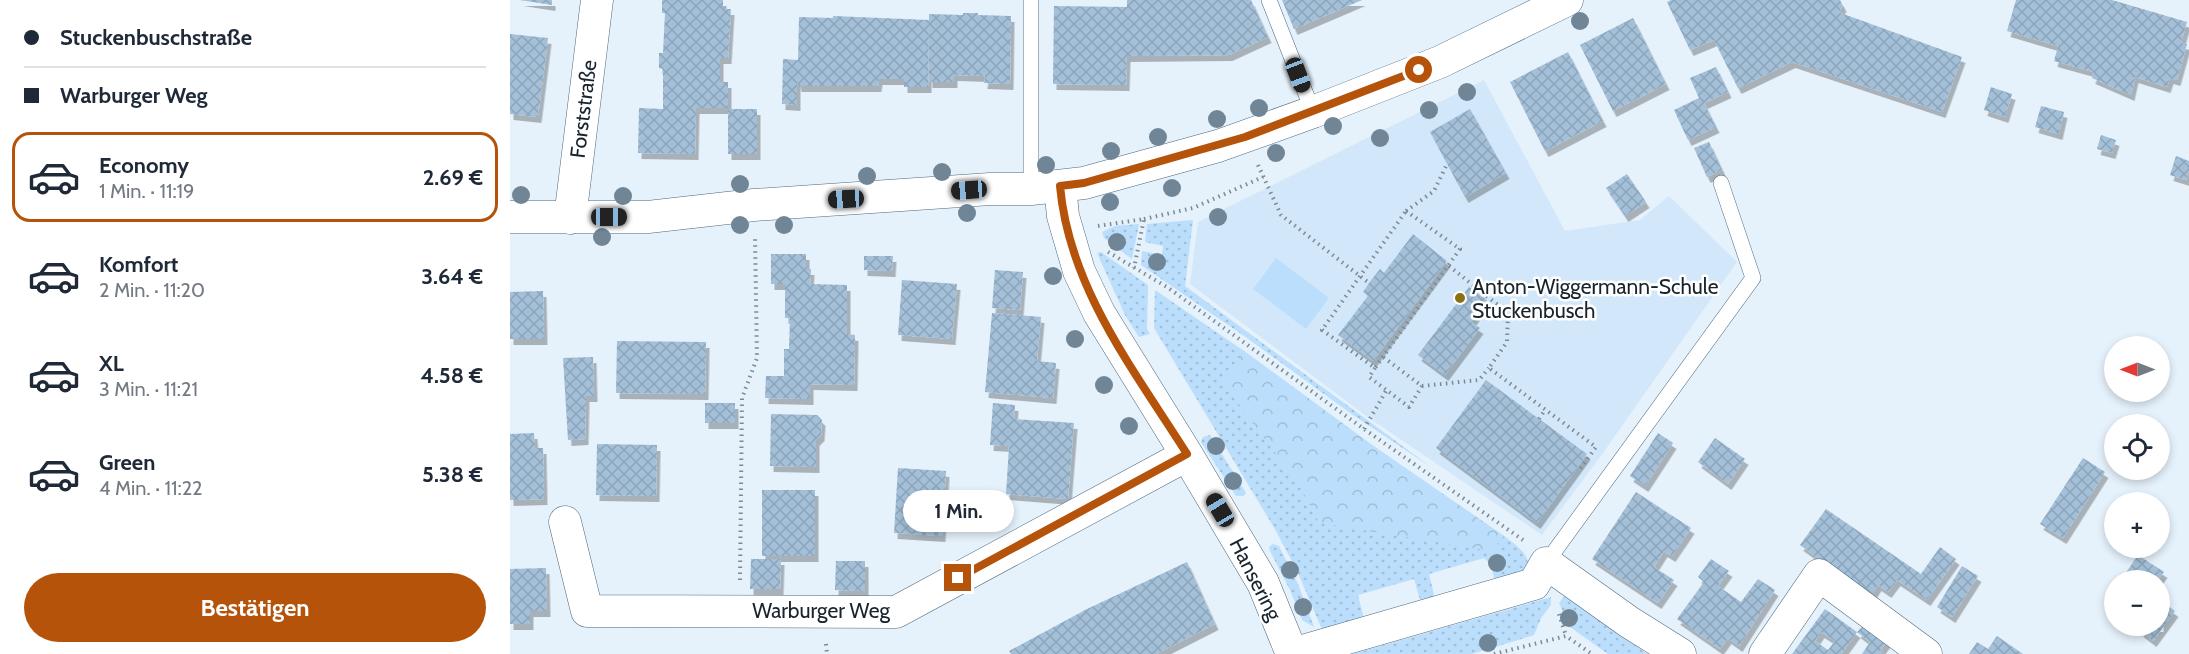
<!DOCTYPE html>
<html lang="de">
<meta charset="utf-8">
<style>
body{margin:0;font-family:Cabin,sans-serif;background:#f2f2f3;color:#1f2937;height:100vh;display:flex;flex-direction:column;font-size:22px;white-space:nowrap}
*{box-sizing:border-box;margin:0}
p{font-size:20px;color:#747a83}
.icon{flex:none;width:33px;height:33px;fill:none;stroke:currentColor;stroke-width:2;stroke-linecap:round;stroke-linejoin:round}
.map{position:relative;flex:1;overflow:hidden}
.side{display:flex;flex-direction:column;background:#fff;width:510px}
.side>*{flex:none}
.top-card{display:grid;align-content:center;height:132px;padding:0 24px;background:#fff}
.needle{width:39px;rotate:270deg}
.controls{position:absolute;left:1594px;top:336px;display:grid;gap:12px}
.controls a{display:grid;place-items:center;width:66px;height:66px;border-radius:50%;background:#fff;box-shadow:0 3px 9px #0003;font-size:30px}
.end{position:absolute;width:27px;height:27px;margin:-14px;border:8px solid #b45309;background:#fff;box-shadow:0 0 0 3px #fff}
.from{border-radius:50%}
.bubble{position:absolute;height:42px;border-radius:21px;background:#fff;box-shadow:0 3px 9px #0003;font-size:20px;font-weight:700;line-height:42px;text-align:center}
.car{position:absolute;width:18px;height:36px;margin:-18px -9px;border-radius:8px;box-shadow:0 0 4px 2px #0007;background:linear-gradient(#222 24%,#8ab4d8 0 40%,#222 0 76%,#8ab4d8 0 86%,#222 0)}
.top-card b{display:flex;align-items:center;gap:21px;height:57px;font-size:22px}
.top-card b+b{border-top:2px solid #e0e1e3}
.top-card i{width:15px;height:15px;background:#1f2937}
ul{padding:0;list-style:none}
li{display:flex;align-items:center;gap:18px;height:90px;margin:0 12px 9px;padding:0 12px;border:3px solid transparent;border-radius:18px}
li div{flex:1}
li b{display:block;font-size:22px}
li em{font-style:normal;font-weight:700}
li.current{border-color:#b45309}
li>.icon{width:54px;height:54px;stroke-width:1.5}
.button{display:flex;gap:12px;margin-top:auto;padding:12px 24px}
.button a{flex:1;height:69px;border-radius:36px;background:#b45309;color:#fff;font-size:24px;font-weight:700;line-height:69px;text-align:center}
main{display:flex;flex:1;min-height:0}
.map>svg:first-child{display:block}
.built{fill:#d2e8fa}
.grass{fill:url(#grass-dots)}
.park{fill:url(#park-crowns)}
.pitch{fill:#badefb}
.building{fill:url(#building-cross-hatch);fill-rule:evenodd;filter:url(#shadow)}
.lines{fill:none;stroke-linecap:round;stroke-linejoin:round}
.lane-casing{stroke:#4d687d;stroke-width:16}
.street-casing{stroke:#4d687d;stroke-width:33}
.path{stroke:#7e8a93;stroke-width:4;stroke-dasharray:1.5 4.5;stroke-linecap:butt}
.lane{stroke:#fff;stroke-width:15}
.street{stroke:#fff;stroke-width:32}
.tree{fill:#708697}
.route{stroke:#b45309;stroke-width:8}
.poi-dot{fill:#897113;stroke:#fff;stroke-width:2}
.labels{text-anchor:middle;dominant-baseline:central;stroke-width:5;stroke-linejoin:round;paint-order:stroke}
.street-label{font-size:21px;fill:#18232c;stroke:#fff}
.poi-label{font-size:21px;fill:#18232c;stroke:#fff;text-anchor:start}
</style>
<main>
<section class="side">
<div class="top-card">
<b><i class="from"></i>Stuckenbuschstraße</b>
<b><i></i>Warburger Weg</b>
</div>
<ul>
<li class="current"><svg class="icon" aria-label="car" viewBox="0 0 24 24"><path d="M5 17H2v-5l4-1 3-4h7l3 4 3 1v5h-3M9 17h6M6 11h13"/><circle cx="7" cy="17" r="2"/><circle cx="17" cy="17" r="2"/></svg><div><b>Economy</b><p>1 Min. · 11:19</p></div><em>2.69 €</em></li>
<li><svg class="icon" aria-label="car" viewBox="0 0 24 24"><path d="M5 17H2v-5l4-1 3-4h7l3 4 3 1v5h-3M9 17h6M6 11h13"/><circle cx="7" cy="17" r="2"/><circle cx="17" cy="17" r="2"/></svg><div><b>Komfort</b><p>2 Min. · 11:20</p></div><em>3.64 €</em></li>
<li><svg class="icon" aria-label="car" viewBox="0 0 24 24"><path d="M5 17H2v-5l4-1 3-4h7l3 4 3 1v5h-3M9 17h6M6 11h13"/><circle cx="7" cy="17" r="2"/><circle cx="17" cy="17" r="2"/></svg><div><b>XL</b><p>3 Min. · 11:21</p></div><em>4.58 €</em></li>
<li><svg class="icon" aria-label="car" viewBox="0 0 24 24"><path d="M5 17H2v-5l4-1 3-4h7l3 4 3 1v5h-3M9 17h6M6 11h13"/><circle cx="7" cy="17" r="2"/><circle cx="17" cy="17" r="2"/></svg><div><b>Green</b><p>4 Min. · 11:22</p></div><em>5.38 €</em></li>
</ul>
<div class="button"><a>Bestätigen</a></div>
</section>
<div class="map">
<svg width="1679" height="654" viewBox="0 0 1679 654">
<defs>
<pattern id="grass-dots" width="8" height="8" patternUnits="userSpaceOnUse" patternTransform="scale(1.5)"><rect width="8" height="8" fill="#badefb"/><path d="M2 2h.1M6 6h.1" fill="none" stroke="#9fbed7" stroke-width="1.8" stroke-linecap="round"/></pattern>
<pattern id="park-crowns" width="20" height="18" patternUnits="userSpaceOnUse" patternTransform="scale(1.5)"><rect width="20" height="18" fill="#badefb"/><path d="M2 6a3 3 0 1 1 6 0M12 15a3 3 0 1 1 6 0" fill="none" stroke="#9fbed7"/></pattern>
<pattern id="building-cross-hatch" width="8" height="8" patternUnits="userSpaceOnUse" patternTransform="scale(1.5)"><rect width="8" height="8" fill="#a4c0d8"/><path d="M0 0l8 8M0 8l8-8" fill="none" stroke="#8ca5ba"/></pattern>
<filter id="shadow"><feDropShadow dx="3.5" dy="6" stdDeviation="0" flood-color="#0004"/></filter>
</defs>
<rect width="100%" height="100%" fill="#e5f1fb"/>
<path class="built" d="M 974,80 L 1055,231 L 1130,220 L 1159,196 L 1227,262 L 1093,453 L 1032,535 L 859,418 L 680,284 L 688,222 Z"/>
<path class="grass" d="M 683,220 L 675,286 L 921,467 L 843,415 L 737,338 L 631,265 L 632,251 L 652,255 L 653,246 L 635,242 L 637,224 Z
M 629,224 L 622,259 L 594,238 L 592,232 L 605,226 Z
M 591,252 L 638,285 L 637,329 L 640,334 L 629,337 L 615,315 L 587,253 Z
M 645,290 L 734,351 L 862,445 L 994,536 C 1007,546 1021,554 1018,572 L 985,582 L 981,565 L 974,558 L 919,574 L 925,599 L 911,603 L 904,579 L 848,595 L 854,619 L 814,631 L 810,625 L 788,573 L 766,531 L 644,328 Z
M 700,435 L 733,488 L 736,493 L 733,496 L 726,496 L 691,442 L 693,437 Z
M 763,544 L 769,546 L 788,584 L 804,627 L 792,620 L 780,590 L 760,551 L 759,547 Z
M 1056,594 L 1137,654 L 1098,654 L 1060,627 L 1049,603 Z
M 1041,597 L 1041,605 L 1031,618 L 1024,635 L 962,654 L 843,654 Z"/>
<path class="park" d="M 734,351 L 862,445 L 994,536 L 981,551 L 809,523 L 791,488 L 713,383 Z"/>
<path class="pitch" d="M 766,258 L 819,298 L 796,329 L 743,289 Z"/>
<path class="building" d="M 10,0 L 42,0 L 42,5 Z
M 152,0 L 213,0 L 213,9 L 221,9 L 218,58 L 210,58 L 210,82 L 218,82 L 218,108 L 186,108 L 185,154 L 128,153 L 129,108 L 153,109 L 153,69 L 149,68 L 149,53 L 153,53 L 155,13 L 152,13 Z
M 617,0 L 741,0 L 758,37 L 719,55 L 617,56 L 616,85 L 543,84 L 544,6 L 617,7 Z
M 772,0 L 852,0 L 784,29 Z
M 1161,0 L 1330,0 L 1333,6 L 1328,12 L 1452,57 L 1432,112 L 1282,62 L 1228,88 L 1204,40 L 1180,50 L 1157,2 Z
M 1506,0 L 1602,0 L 1677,22 L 1671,43 L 1677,44 L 1667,80 L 1660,78 L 1657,87 L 1625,77 L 1621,95 L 1582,78 L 1584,72 L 1544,61 L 1548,46 L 1497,31 Z
M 453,13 L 468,13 L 468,15 L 501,16 L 500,84 L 474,83 L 475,76 L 444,75 L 444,82 L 419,82 L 419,14 L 453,15 Z
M 323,16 L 419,20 L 418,87 L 394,87 L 394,79 L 369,79 L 368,86 L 288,86 L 287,79 L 287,105 L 272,104 L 273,59 L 288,60 L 289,17 L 323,18 Z
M 1123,18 L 1156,84 L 1103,111 L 1070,45 Z
M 0,34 L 38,38 L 28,117 L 0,114 Z
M 1058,52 L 1093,121 L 1035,151 L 1000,82 Z
M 1206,67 L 1218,92 L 1194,103 L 1206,127 L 1178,140 L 1164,110 L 1189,98 L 1180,78 Z
M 1481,87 L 1502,94 L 1495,117 L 1474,110 Z
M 1531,106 L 1554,112 L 1549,134 L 1525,127 Z
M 218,109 L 247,109 L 247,154 L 218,154 Z
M 960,109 L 996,173 L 955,197 L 920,132 Z
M 1591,135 L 1606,140 L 1602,153 L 1587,149 Z
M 1199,142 L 1212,170 L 1197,177 L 1184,148 Z
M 1666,156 L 1679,161 L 1679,170 L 1676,180 L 1660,175 Z
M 1117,174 L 1136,202 L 1115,216 L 1096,188 Z
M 903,234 L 937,261 L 863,361 L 828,335 L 858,296 L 853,292 L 859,283 L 870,269 L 874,273 Z
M 261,254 L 296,254 L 296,269 L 301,269 L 300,284 L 337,285 L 337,334 L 345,335 L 344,385 L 300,384 L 300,399 L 255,398 L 256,376 L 274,376 L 274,349 L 279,349 L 280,318 L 275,318 L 275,284 L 261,284 Z
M 354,256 L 383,256 L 382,271 L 354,270 Z
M 485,270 L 513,272 L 510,310 L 482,308 Z
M 392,280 L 447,284 L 442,339 L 388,335 Z
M 959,287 L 977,300 L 961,322 L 970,328 L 935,375 L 908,355 Z
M 33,291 L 34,339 L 0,339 L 0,292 Z
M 482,313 L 531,317 L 527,361 L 546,363 L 543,398 L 475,392 Z
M 107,341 L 196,342 L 195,394 L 106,393 Z
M 83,357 L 84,396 L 76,396 L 75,439 L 58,440 L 53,358 Z
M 976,380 L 1077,454 L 1027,523 L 926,448 Z
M 195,403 L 225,403 L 225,423 L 195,423 Z
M 483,403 L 505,405 L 504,419 L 564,423 L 558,499 L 496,494 L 499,446 L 480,445 Z
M 261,414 L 307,415 L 312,420 L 311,435 L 306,440 L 306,467 L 260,466 Z
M 24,433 L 25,448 L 33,448 L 34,499 L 0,500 L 0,434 Z
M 1148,433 L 1163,443 L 1135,486 L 1120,476 Z
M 1205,438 L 1235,459 L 1218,484 L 1188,462 Z
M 87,444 L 147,445 L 146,496 L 86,495 Z
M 1573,458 L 1595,472 L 1553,538 L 1530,524 Z
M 388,468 L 436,471 L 432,536 L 384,533 Z
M 252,490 L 305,490 L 305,556 L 252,556 Z
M 1126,492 L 1181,528 L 1162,556 L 1154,551 L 1144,567 L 1164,580 L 1148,603 L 1082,559 Z
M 1316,509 L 1411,574 L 1430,547 L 1446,559 L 1417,600 L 1387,580 L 1378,592 L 1368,585 L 1361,596 L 1290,545 Z
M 1628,555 L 1654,572 L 1648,580 L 1611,580 Z
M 241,559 L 271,559 L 270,589 L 240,589 Z
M 1201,559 L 1219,571 L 1208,586 L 1231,602 L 1248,579 L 1265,590 L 1229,646 L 1218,638 L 1210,649 L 1167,619 L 1194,582 L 1188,577 Z
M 326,561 L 355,561 L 355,591 L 325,590 Z
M 677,562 L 705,624 L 646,654 L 501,654 L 499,651 L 577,609 Z
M 1452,566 L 1468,576 L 1442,617 L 1427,607 Z
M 36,568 L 37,611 L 20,611 L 20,624 L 0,624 L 0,569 Z
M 1651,601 L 1665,611 L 1643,641 L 1630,631 L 1634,626 L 1650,626 Z
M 1315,609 L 1347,632 L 1331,654 L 1282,654 ZM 1311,632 L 1325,641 L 1318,650 L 1305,641 Z
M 1353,626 L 1381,636 L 1370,651 L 1374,654 L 1352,654 L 1360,642 L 1347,632 Z
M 1487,636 L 1513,654 L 1459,654 L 1467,642 L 1478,649 Z"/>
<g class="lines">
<defs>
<path id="lane" d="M 521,0 L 521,189
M 759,0 L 803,112
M 1036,563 L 1243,278 L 1211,183"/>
<path id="street" d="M 550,186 L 553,216 L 569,271 L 589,313 L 677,455 L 753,583 L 782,654
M 0,217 L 138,217 L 244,205 L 480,189 L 521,189 L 574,183 L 708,146 L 803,112 L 930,62 L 1057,0
M 60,218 L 87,0
M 55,522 L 77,611 L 386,612 L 677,455
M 782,654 L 1024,584 L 1036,563 L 1119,622 L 1170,654
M 1255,654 L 1309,575 L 1416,654"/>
</defs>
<use href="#lane" class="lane-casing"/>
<use href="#street" class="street-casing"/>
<path class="path" d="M 748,165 L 771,215 L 859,283
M 896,211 L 950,249 L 865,368 L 812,330 Z
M 896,211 L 924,191 L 937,164
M 634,219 L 683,208 L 753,177
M 588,226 L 634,219 L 624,268
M 598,252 L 657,287 L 854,429 L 1013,540
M 939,266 L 998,313 L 997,342 L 979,368 L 1086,447 L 1070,469
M 865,368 L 859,377 L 899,407 L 912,386 L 873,357
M 912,386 L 969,380 L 979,368
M 1029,419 L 1035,410
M 854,429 L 876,391
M 230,580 L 232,398 L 247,358 L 245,236
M 1049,614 L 1056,636
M 316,644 L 317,654
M 984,654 L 1056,636 L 1082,654"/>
<use href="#lane" class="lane"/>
<use href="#street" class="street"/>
</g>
<g class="tree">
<circle cx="1070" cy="21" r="9"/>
<circle cx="957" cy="92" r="9"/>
<circle cx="749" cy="108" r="9"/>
<circle cx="919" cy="110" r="9"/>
<circle cx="707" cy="119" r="9"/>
<circle cx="823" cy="126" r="9"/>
<circle cx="648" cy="137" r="9"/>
<circle cx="870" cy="138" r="9"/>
<circle cx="601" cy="151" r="9"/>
<circle cx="766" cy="153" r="9"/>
<circle cx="536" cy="165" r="9"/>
<circle cx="432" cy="172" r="9"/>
<circle cx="357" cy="176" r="9"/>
<circle cx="230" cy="184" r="9"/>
<circle cx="662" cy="188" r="9"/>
<circle cx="11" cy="195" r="9"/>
<circle cx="113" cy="196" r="9"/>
<circle cx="600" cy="202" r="9"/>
<circle cx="457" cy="213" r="9"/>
<circle cx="708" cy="217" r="9"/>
<circle cx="230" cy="225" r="9"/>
<circle cx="274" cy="225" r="9"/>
<circle cx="92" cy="237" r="9"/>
<circle cx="607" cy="242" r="9"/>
<circle cx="647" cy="262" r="9"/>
<circle cx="543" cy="276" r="9"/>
<circle cx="565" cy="339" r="9"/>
<circle cx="594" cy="385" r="9"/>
<circle cx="619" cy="426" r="9"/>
<circle cx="706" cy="446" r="9"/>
<circle cx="723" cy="481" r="9"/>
<circle cx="987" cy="563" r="9"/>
<circle cx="780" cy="570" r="9"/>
<circle cx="793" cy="607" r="9"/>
<circle cx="1059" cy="618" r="9"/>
<circle cx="978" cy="643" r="9"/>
</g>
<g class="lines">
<path class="route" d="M 448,578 L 677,454 C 624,370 559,288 550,186 L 574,183 L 735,137 L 909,70"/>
</g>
<circle class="poi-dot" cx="950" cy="298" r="6"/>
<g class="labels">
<g class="street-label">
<text transform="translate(73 109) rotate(-83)">Forststraße</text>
<text transform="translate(746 579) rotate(63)">Hansering</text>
<text x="311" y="610">Warburger Weg</text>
</g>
<g class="poi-label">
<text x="962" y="286">Anton-Wiggermann-Schule<tspan x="962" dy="24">Stuckenbusch</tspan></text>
</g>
</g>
</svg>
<div class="controls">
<a><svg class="needle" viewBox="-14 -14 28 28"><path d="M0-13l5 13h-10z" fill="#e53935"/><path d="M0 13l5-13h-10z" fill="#747a83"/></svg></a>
<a><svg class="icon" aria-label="locate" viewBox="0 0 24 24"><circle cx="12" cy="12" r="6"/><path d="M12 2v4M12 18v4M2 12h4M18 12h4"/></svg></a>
<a>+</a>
<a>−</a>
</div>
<i class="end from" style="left:909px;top:70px"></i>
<i class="end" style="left:448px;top:578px"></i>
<div class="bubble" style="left:393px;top:490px;width:111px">1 Min.</div>
<i class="car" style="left:788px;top:75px;rotate:159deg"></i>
<i class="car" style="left:459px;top:190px;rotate:266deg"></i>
<i class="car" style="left:336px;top:199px;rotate:267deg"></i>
<i class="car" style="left:99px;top:217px;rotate:90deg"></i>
<i class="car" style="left:710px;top:510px;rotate:329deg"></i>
</div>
</main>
